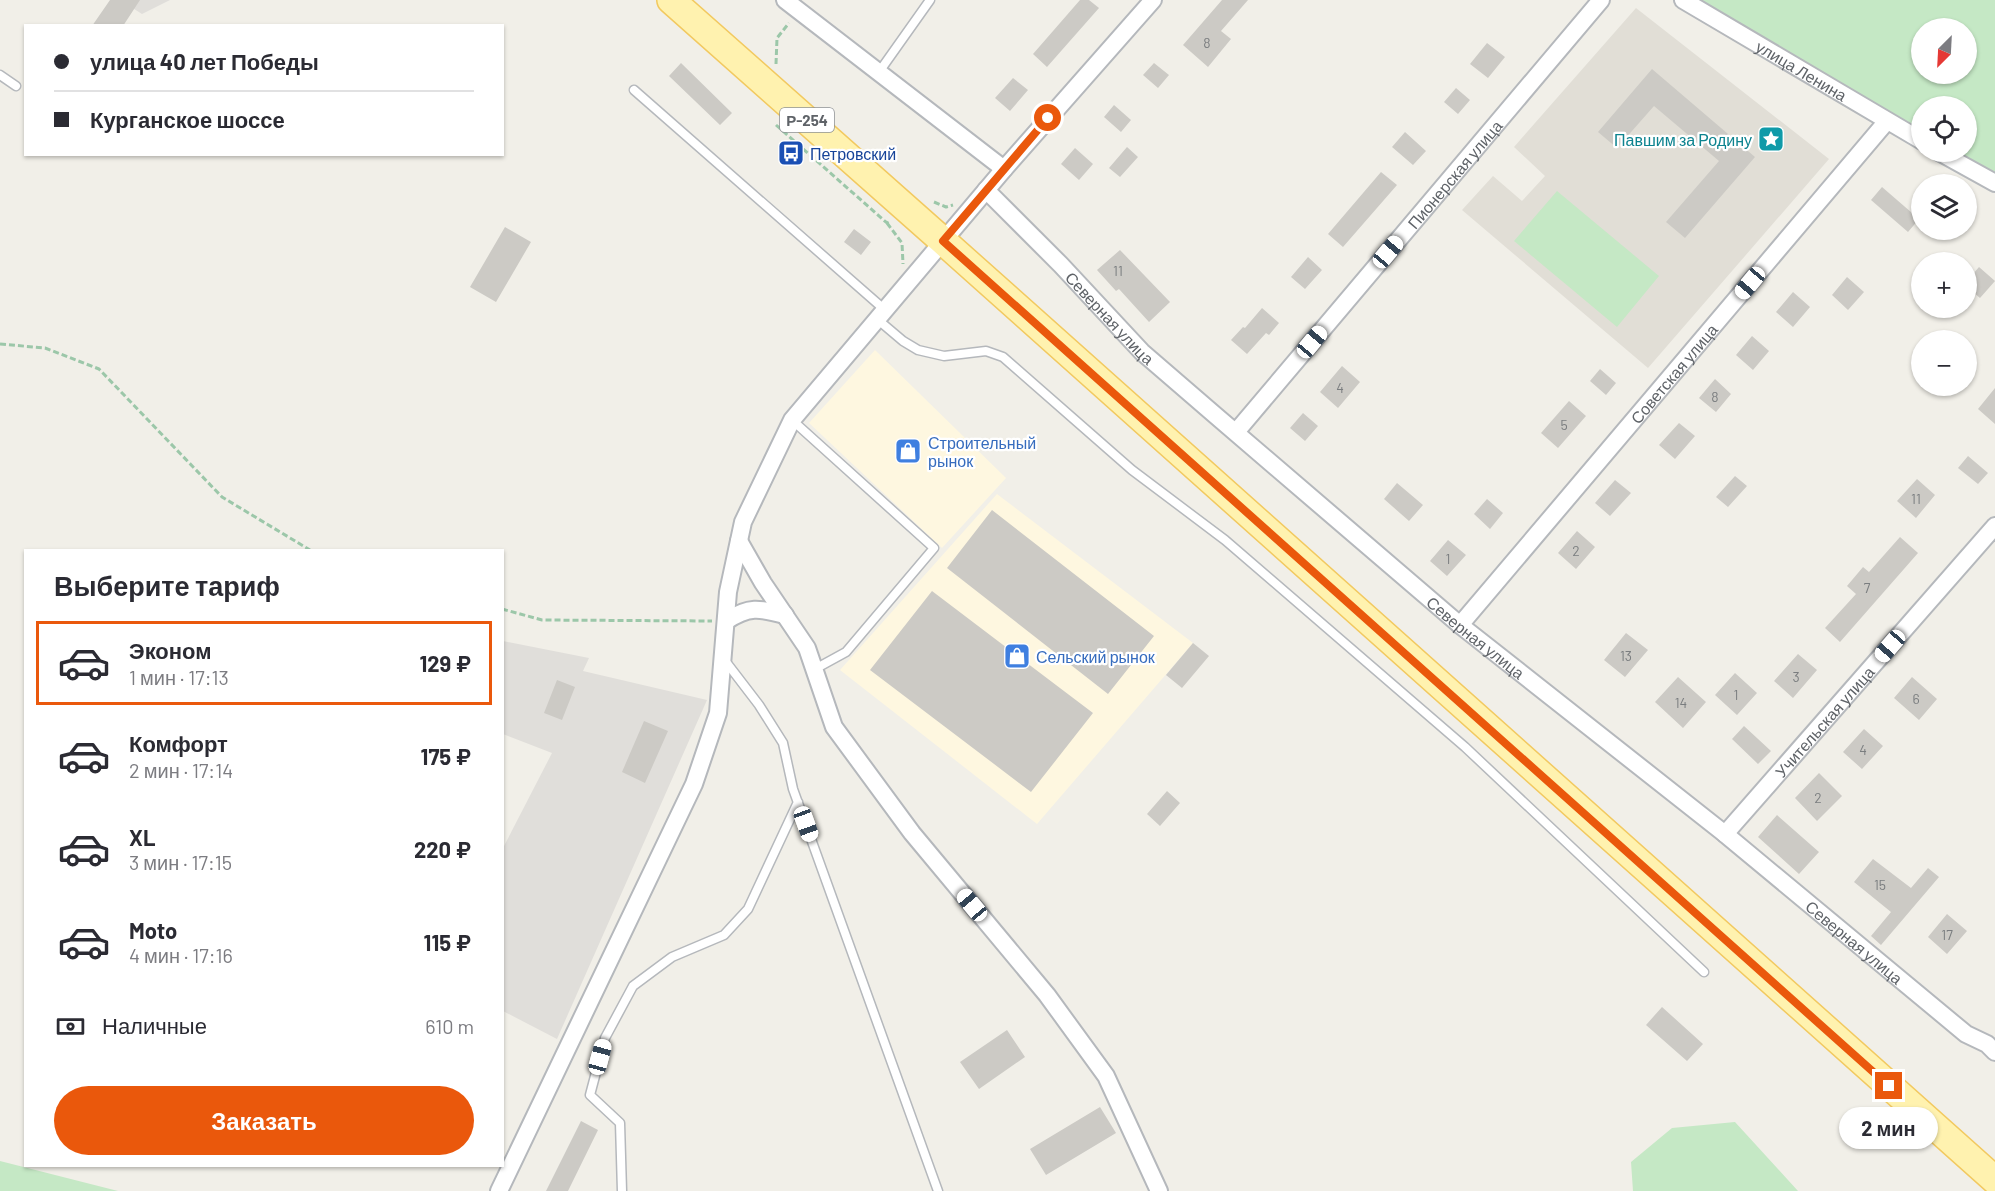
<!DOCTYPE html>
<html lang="ru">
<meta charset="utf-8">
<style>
body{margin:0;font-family:Barlow,sans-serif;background:#f2f2f3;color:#2b2b33;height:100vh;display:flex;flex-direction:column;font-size:22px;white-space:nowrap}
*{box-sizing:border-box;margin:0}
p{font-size:20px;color:#7c7c81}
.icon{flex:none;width:33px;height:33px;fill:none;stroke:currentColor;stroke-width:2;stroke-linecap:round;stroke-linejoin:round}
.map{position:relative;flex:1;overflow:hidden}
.panel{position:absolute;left:24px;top:549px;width:480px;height:618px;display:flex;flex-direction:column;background:#fff;border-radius:0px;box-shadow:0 2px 4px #0004}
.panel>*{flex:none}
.top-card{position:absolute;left:24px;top:24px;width:480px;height:132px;border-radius:0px;box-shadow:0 2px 4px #0004;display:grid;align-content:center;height:132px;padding:0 30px;background:#fff}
.needle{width:39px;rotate:204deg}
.fabs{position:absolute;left:1911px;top:18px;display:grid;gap:12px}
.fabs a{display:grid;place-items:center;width:66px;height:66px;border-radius:50%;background:#fff;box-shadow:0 2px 4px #0004;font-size:30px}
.end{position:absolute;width:27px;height:27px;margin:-14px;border:8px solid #ea580c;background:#fff;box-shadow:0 0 0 3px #fff}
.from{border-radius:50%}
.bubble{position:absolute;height:42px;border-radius:21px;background:#fff;box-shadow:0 2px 4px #0004;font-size:20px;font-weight:700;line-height:42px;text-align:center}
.car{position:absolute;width:18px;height:36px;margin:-18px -9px;border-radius:8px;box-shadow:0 0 4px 2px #0007;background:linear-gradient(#fff 24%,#345 0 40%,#fff 0 76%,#345 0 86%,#fff 0)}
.top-card b{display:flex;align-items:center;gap:21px;height:57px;font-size:22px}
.top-card b+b{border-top:2px solid #e1e1e2}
.top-card i{width:15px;height:15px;background:#2b2b33}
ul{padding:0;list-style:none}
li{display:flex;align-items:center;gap:18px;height:84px;margin:0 12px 9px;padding:0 18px;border:3px solid transparent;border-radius:0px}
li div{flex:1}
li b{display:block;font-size:22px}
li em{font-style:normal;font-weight:700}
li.selected{border-color:#ea580c}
li>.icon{width:54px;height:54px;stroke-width:1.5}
h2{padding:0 30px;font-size:27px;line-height:72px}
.pay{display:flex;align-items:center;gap:15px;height:66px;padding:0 30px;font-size:22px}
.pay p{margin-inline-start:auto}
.cta{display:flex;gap:12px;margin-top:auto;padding:12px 30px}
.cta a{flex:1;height:69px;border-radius:36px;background:#ea580c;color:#fff;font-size:24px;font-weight:700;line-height:69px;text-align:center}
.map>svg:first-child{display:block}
.commercial{fill:#fef7e0}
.industrial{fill:#e0deda}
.education{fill:#e1ded6}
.green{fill:#c5e8c5;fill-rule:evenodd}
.building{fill:#cccac5}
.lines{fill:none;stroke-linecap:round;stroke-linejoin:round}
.lane-casing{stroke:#b5b8bc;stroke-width:11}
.street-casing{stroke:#b5b8bc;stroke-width:20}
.primary-casing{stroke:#f2c960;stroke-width:30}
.path{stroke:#9cc7a9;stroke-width:3;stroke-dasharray:6 3;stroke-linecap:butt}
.lane{stroke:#fff;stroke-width:8}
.street{stroke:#fff;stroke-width:16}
.primary{stroke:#fff2af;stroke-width:27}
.route{stroke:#ea580c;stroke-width:8}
.labels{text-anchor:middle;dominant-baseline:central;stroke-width:4.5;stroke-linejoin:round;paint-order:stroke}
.number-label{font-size:14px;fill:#7a7d7f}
.shield{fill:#fff;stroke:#8f9295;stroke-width:1.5}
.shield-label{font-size:15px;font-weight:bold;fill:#5f6368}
.street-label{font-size:16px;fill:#5f6368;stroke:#fff}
.culture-label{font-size:16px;fill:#0d838f;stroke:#fff;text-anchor:end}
.transit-label{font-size:16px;fill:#164399;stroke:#fff;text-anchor:start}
.shop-label{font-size:16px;fill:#366cbe;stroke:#fff;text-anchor:start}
</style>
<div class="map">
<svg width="1995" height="1191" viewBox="0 0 1995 1191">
<rect width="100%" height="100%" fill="#f1efe8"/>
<path class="commercial" d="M 875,350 L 1006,478 L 942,548 L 809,423 Z
M 997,494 L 1193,643 L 1037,824 L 840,670 Z"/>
<path class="industrial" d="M 120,0 L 170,0 L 142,14 Z
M 503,641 L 589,658 L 583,671 L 707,700 L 557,1039 L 503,1011 L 502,850 L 552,753 L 503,734 Z"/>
<path class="education" d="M 1636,8 L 1829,159 L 1648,368 L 1462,210 L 1493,176 L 1522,201 L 1545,176 L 1514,147 Z"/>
<path class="green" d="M 1699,0 L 1995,0 L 1995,174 L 1957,152 L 1966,152 L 1966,106 L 1922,106 L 1921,131 ZM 1922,28 L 1966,28 L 1966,74 L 1922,74 Z
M 1557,191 L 1659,276 L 1617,327 L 1514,241 Z
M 1735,1122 L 1798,1191 L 1633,1191 L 1631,1162 L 1672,1128 Z
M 0,1161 L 118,1191 L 0,1191 Z"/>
<path class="building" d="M 110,0 L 140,0 L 123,26 L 92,26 Z
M 1080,0 L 1089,0 L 1099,8 L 1047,67 L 1033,54 Z
M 1222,0 L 1248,0 L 1221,31 L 1231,39 L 1208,67 L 1183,45 Z
M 1487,43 L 1505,57 L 1488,78 L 1470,64 Z
M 681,63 L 732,113 L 720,125 L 669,76 Z
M 1154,63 L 1169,75 L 1158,88 L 1143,75 Z
M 1652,69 L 1755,157 L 1685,238 L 1666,222 L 1719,161 L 1654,106 L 1617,148 L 1598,132 Z
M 1013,78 L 1028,90 L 1010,111 L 995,98 Z
M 1456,88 L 1470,100 L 1458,114 L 1444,102 Z
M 1114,105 L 1131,120 L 1121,132 L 1104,117 Z
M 1405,132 L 1426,151 L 1413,165 L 1392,147 Z
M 1127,147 L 1138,157 L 1120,177 L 1109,168 Z
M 1075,148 L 1093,164 L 1079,180 L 1061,164 Z
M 1381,172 L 1397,185 L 1343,247 L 1328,234 Z
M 1882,187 L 1919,219 L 1908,232 L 1871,200 Z
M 505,227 L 531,242 L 496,302 L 470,287 Z
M 854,229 L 871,242 L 861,255 L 844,242 Z
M 1120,250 L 1170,302 L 1149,322 L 1119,289 L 1116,291 L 1097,270 Z
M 1308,257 L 1322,270 L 1305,289 L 1291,277 Z
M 1979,267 L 1995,281 L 1980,298 L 1966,286 L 1966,282 Z
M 1847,277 L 1864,292 L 1848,310 L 1832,295 Z
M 1793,292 L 1810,307 L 1793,327 L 1776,312 Z
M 1262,308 L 1279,323 L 1269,335 L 1266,333 L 1247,354 L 1231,340 L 1243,327 L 1245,328 Z
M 1752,336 L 1769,351 L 1753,370 L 1736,355 Z
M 1342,366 L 1360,382 L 1338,408 L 1320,392 Z
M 1600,369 L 1616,383 L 1606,395 L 1590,381 Z
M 1715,379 L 1731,394 L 1716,412 L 1699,398 Z
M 1995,388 L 1995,424 L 1978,409 Z
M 1569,401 L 1586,416 L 1558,448 L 1541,433 Z
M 1303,413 L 1318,426 L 1305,441 L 1290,428 Z
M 1679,423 L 1695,436 L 1675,459 L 1659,445 Z
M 1968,456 L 1988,473 L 1978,484 L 1958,468 Z
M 1735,476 L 1747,486 L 1728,507 L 1716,497 Z
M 1917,479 L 1935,495 L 1916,518 L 1897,501 Z
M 1615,480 L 1631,493 L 1610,516 L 1595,503 Z
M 1397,483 L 1423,505 L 1409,521 L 1384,499 Z
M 1487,499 L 1503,513 L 1490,529 L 1474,514 Z
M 992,510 L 1154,636 L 1108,694 L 947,568 Z
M 1577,531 L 1595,547 L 1576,569 L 1558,553 Z
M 1900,537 L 1918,553 L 1840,642 L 1825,628 L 1856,594 L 1847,586 L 1863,567 L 1869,572 Z
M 1448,540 L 1466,555 L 1447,576 L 1430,561 Z
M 932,591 L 1093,713 L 1031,792 L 870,670 Z
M 1626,633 L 1648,650 L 1625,677 L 1604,660 Z
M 1193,643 L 1209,656 L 1182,688 L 1166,675 Z
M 1798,654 L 1817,670 L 1793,698 L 1774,681 Z
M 1735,673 L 1757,693 L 1737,715 L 1715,695 Z
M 1678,677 L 1706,702 L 1683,728 L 1655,702 Z
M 1912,677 L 1937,699 L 1919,720 L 1894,698 Z
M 557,680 L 575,687 L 562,720 L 544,713 Z
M 644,721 L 668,731 L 645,783 L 622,772 Z
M 1744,726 L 1771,751 L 1758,764 L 1732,739 Z
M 1864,729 L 1883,746 L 1862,769 L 1843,752 Z
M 1819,773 L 1842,796 L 1817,821 L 1795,798 Z
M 1167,791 L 1180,803 L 1160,826 L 1147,814 Z
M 1777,815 L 1819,852 L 1799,874 L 1758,837 Z
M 1873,859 L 1911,888 L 1928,868 L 1939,877 L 1881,945 L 1871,936 L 1891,912 L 1854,882 Z
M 1947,914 L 1967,931 L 1947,954 L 1928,937 Z
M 1662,1007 L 1703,1044 L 1687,1061 L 1646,1025 Z
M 1007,1030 L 1025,1057 L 979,1089 L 960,1062 Z
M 1100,1107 L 1116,1133 L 1046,1175 L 1030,1149 Z
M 581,1121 L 598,1130 L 568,1191 L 546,1191 Z"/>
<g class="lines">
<defs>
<path id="lane" d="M 879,72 L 930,0
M 0,75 L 16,86
M 634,90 L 885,310
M 877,319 L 903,341 L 918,350 L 944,356 L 986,351 L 1003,357 L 1132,470 L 1225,540 L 1465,747 L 1704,972
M 792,420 L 934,548 L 846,652 L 815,669
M 723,658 L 759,705 L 783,743 L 793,789 L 938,1191
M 622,1191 L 620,1123 L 590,1095 L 605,1038 L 633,986 L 672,957 L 724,935 L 748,909 L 798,802"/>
<g id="street">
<path d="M 785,0 L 1004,169"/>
<path id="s1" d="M 1683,0 L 1922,141"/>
<path d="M 1939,152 L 1995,183"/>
<path id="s2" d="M 986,190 L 1061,265 L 1142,352 L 1215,415 L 1460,625 L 1725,834 L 1966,1034 L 1987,1044 L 1995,1052"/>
<path id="s3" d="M 1236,432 L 1601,0"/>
<path d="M 739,541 L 763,583 L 807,648 L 834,727 L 912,833 L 1047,995 L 1106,1076 L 1159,1191"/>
<path d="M 726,621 C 749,606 759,608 785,615"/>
<path id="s4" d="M 1460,625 L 1887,121"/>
<path id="s5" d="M 1725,834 L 1995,526"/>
<path d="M 499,1191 L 694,784 L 718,713 L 728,592 L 743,522 L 792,420 L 1004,169 L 1153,0"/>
</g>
<path id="primary" d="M 671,0 L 943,241 L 1995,1180"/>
</defs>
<use href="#lane" class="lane-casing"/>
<use href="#street" class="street-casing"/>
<use href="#primary" class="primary-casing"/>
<path class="path" d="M 776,64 L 777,38 L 789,23
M 776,125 L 887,223 L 888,221
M 934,202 L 946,207 L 953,205
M 887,223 L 902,243 L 903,264
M 0,344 L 45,348 L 99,369 L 222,497 L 310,550
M 502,609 L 542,620 L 712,621"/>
<use href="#lane" class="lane"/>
<use href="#street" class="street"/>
<use href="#primary" class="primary"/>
</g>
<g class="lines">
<path class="route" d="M 1048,118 L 943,241 L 1889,1086"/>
</g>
<defs>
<symbol id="sight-square" viewBox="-11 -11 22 22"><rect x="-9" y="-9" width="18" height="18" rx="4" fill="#0f9aa8" stroke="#fff"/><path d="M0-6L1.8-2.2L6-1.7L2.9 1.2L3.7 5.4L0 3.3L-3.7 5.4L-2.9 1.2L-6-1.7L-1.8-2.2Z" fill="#fff"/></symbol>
<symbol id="bus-square" viewBox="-11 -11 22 22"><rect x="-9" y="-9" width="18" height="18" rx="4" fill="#1a4fb4" stroke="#fff"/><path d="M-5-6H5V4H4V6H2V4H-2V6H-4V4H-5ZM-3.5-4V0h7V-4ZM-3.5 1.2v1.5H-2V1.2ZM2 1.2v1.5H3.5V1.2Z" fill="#fff"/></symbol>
<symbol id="shop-square" viewBox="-11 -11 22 22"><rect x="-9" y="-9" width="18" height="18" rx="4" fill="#3f7fe0" stroke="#fff"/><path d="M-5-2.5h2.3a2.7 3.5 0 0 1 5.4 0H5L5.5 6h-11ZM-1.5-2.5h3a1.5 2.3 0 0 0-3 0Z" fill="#fff"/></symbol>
</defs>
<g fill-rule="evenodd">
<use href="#sight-square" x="1756" y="124" width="30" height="30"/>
<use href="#bus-square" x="776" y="138" width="30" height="30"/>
<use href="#shop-square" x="893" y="436" width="30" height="30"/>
<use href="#shop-square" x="1002" y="641" width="30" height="30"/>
</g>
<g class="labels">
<g class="number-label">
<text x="1207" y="42">8</text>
<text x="1118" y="270">11</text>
<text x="1340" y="387">4</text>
<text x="1715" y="396">8</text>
<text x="1564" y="424">5</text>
<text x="1916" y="498">11</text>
<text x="1576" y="550">2</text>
<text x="1448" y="558">1</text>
<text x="1867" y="587">7</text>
<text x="1626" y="655">13</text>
<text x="1796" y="676">3</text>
<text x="1736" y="694">1</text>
<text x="1916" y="698">6</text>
<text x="1681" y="702">14</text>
<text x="1863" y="749">4</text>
<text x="1818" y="797">2</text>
<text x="1880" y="884">15</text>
<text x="1947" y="934">17</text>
</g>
<rect class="shield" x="780" y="108" width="54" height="24" rx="4.5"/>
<g class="shield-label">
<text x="807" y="120">Р-254</text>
</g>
<g class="street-label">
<text stroke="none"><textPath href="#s1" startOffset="138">улица Ленина</textPath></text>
<text stroke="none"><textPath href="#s3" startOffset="338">Пионерская улица</textPath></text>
<text stroke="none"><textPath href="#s2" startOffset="178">Северная улица</textPath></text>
<text stroke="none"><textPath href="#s4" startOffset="330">Советская улица</textPath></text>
<text stroke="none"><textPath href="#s2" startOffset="664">Северная улица</textPath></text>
<text stroke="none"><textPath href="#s5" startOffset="150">Учительская улица</textPath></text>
<text stroke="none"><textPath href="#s2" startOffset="1150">Северная улица</textPath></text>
</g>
<g class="culture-label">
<text x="1752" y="139">Павшим за Родину</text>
</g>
<g class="transit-label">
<text x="810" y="153">Петровский</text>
</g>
<g class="shop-label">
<text x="928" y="442">Строительный<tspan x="928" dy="18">рынок</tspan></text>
<text x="1036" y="656">Сельский рынок</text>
</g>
</g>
</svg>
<div class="fabs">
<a><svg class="needle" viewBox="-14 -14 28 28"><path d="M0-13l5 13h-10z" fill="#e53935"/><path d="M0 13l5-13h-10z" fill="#7c7c81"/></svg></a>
<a><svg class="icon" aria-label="locate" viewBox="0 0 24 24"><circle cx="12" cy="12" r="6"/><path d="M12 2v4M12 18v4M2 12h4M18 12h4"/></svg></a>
<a><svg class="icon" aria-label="layers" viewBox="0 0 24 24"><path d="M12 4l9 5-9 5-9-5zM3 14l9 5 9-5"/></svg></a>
<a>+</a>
<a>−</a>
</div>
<i class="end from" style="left:1048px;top:118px"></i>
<i class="end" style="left:1889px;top:1086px"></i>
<div class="bubble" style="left:1839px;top:1107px;width:99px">2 мин</div>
<i class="car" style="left:1388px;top:252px;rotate:40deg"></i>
<i class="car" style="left:1750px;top:283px;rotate:220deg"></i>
<i class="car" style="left:1312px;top:342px;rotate:40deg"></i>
<i class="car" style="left:1890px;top:646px;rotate:221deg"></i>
<i class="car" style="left:806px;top:824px;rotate:160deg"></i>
<i class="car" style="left:972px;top:905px;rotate:320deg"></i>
<i class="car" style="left:600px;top:1057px;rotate:15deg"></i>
<div class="top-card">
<b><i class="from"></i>улица 40 лет Победы</b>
<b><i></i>Курганское шоссе</b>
</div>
<section class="panel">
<h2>Выберите тариф</h2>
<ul>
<li class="selected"><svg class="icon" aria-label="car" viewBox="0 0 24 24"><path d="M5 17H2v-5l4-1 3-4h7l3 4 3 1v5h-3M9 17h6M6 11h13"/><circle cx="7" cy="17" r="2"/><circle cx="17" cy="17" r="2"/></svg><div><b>Эконом</b><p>1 мин · 17:13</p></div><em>129 ₽</em></li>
<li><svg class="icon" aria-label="car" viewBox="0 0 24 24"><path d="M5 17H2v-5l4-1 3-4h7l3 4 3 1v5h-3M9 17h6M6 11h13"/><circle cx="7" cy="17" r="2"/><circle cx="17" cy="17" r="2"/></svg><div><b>Комфорт</b><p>2 мин · 17:14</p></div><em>175 ₽</em></li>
<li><svg class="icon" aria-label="car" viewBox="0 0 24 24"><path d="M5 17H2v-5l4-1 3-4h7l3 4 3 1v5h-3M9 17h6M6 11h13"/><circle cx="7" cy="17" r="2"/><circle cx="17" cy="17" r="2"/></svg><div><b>XL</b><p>3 мин · 17:15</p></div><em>220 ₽</em></li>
<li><svg class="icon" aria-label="car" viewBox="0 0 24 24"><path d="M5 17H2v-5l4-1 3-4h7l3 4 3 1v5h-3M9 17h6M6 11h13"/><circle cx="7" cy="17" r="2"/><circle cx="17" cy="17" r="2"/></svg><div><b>Moto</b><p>4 мин · 17:16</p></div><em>115 ₽</em></li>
</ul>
<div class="pay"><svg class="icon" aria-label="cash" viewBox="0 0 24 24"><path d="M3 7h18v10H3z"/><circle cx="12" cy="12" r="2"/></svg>Наличные<p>610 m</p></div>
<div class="cta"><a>Заказать</a></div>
</section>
</div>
